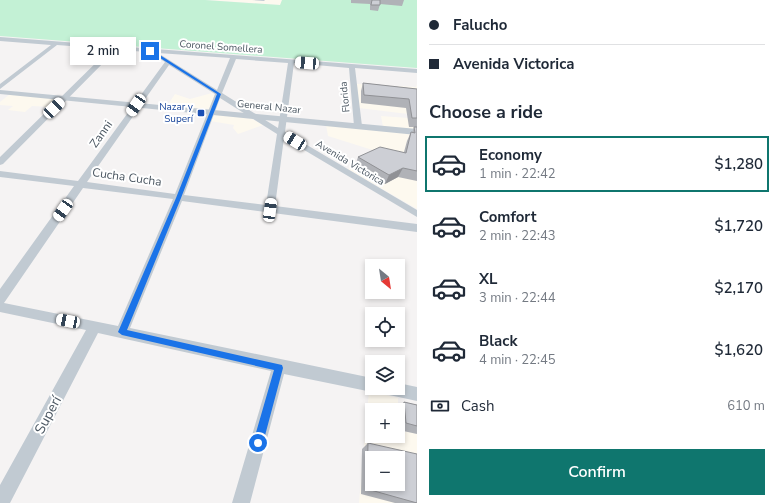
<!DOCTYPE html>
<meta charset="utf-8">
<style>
body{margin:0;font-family:"Nunito Sans",sans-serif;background:#f6f6f7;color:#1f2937;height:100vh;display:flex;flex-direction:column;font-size:15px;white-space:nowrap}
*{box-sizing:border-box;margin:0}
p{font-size:13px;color:#747a83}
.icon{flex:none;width:22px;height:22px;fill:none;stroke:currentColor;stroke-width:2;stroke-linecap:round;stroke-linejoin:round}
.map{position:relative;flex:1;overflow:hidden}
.drawer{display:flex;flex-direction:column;background:#fff;width:360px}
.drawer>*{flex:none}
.top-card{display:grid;align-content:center;height:88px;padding:0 12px;background:#fff}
.needle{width:26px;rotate:150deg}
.tools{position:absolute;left:365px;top:259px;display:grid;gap:8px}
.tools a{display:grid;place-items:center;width:40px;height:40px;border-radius:0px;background:#fff;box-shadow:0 2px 6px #0003;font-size:20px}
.end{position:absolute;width:18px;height:18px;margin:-9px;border:5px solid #1a73e8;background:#fff;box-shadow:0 0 0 2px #fff}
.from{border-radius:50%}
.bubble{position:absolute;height:28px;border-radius:0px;background:#fff;box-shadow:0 2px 6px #0003;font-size:13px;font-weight:600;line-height:28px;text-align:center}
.car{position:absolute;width:12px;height:24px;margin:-12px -6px;border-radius:5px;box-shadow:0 0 3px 1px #0007;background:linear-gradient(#fff 24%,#345 0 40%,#fff 0 76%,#345 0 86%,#fff 0)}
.top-card b{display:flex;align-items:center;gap:14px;height:38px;font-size:15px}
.top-card b+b{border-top:1px solid #e0e1e3}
.top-card i{width:10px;height:10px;background:#1f2937}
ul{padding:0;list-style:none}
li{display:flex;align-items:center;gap:12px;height:56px;margin:0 8px 6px;padding:0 4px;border:2px solid transparent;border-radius:0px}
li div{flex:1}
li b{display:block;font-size:15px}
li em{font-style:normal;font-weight:600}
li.selected{border-color:#0f766e}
li>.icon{width:36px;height:36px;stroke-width:1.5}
h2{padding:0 12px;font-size:18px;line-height:48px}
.pay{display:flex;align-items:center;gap:10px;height:44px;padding:0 12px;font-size:15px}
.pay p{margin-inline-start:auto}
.cta{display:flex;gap:8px;margin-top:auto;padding:8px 12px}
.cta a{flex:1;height:46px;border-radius:0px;background:#0f766e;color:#fff;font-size:16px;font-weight:600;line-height:46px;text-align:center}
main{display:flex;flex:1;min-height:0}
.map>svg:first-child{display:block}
.commercial{fill:#fdf9ef;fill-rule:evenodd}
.green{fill:#c3f1d5}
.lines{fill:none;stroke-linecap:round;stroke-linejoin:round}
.service{fill:#c1cad2;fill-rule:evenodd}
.minor{fill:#c1cad2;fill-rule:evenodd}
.tertiary{fill:#c1cad2;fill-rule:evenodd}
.wall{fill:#b0b2b7}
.shaded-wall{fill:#909195}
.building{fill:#cdcfd5;stroke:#909195;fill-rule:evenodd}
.route{fill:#1a73e8}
.transit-dot{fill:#1a4fb4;stroke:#fff;stroke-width:1.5}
.labels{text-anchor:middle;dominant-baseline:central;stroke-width:4;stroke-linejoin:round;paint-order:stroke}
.far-street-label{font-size:10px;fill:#4a5661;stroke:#fff}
.far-transit-label{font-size:10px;fill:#164399;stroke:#fff;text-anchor:end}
.street-label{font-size:12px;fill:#4a5661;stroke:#fff}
.near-street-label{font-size:14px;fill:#4a5661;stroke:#fff}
</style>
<main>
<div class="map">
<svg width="417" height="503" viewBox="0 0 417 503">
<rect width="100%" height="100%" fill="#f5f3f3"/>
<path class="commercial" d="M 205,0 L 282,0 L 281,5 Z
M 357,84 L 416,87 L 417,84 L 417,131 L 383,127 L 381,116 L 408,118 L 408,114 L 359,108 Z
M 212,93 L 216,96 L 209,109 L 167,106 L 175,94 L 190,99 Z
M 10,94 L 58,99 L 51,107 L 32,106 L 25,112 L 8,110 L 13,106 L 0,105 L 0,102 Z
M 215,114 L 252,119 L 263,125 L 238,134 L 233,128 L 234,125 L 210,121 L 212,115 Z
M 326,125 L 417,134 L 417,209 L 348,169 L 382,153 L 328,136 Z
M 369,391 L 398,398 L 398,410 L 372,410 L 372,436 L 398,436 L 398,412 L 399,430 L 417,434 L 417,503 L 359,503 ZM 372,458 L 398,458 L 398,484 L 372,484 Z"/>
<path class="green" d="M 0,0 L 205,0 L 280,5 L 282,0 L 417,0 L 417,68 L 0,36 Z"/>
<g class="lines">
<path class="service" d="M 252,0 L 265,0 L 264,1 Z"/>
<path class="minor" d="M 0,37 L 417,69 L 417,73 L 355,68 L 362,126 L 358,128 L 354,126 L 349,68 L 294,63 L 285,132 L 417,210 L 417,217 L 284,138 L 275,206 L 417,224 L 417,232 L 182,201 L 130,328 L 372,378 L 372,388 L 398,388 L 398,383 L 417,387 L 417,401 L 380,393 L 378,388 L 372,392 L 284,374 L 250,503 L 232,503 L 271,371 L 98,333 L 10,503 L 0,503 L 0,485 L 86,330 L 0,312 L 0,289 L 74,186 L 0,177 L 0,171 L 78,181 L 165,62 L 149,52 L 116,50 L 3,164 L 0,165 L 0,157 L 110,49 L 57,45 L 0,89 L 0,84 L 51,45 L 0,41 ZM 158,53 L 230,58 L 217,90 ZM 236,59 L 288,63 L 278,128 L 222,93 ZM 169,65 L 215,94 L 175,194 L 87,182 ZM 220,98 L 277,134 L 266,205 L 184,195 ZM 83,188 L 173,199 L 118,326 L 4,303 Z"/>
<path class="tertiary" d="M 0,90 L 417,129 L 417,135 L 0,94 Z"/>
</g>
<path class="wall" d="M 351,0 L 404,0 L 402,6 L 380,4 L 378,11 L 370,10 L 370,4 L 351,3 Z
M 363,83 L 417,89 L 417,84 L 417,181 L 398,177 L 385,184 L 355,166 L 358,157 L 404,152 L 407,141 L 411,132 L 412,133 L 414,127 L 409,127 L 406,108 L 361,103 L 361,91 Z
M 404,402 L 417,405 L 417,434 L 399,430 L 398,408 Z
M 368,443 L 417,503 L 395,503 L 361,494 L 362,449 Z"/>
<path class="shaded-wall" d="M 403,168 L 398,177 L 385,184 L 389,175 Z"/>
<path class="building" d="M 372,0 L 380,0 L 380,5 L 371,5 Z
M 363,83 L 417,89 L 417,118 L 412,118 L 409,99 L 364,95 Z
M 414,127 L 417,127 L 417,171 L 403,168 L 389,175 L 358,157 L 380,147 L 406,153 L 411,132 L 415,133 Z
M 404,402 L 417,405 L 417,426 L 406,423 Z
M 368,443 L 417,454 L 417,503 L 367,489 ZM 372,458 L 398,458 L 398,484 L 372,484 Z"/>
<path class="route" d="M 152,50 L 221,94 L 181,198 L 127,330 L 282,365 L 283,368 L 263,443 L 261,446 L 258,448 L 255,446 L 253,443 L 274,370 L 122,335 L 118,332 L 176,198 L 217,94 L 149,51 Z"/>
<rect class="transit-dot" x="197" y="109" width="8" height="8" rx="2"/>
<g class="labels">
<g class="far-street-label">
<text transform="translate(221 47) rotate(4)">Coronel Somellera</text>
<text transform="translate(345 97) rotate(-96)">Florida</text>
<text transform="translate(269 107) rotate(6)">General Nazar</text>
<text transform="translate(350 163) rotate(31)">Avenida Victorica</text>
</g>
<g class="far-transit-label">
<text x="193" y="107">Nazar y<tspan x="193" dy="12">Superí</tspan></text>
</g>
<g class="street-label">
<text transform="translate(101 134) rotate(-55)">Zanni</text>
<text transform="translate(127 177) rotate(8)">Cucha Cucha</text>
</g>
<g class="near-street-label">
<text transform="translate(48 415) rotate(-62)">Superí</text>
</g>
</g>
</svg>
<div class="tools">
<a><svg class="needle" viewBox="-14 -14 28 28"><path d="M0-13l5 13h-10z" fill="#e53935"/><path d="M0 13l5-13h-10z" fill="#747a83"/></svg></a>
<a><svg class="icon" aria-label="locate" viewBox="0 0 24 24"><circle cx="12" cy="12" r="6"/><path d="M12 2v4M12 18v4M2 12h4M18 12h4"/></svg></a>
<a><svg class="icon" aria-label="layers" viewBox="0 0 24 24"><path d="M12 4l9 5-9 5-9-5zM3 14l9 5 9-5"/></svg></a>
<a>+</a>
<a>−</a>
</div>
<i class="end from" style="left:258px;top:443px"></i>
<i class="end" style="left:150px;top:51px"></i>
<div class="bubble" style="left:70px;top:37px;width:66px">2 min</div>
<i class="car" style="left:307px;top:63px;rotate:274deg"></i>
<i class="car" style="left:136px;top:105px;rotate:215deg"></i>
<i class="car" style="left:54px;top:108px;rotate:46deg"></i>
<i class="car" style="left:295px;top:141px;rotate:301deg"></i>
<i class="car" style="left:63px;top:210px;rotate:215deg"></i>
<i class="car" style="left:270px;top:210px;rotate:8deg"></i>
<i class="car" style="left:68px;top:321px;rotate:281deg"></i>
</div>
<section class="drawer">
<div class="top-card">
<b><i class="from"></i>Falucho</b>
<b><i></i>Avenida Victorica</b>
</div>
<h2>Choose a ride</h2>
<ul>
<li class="selected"><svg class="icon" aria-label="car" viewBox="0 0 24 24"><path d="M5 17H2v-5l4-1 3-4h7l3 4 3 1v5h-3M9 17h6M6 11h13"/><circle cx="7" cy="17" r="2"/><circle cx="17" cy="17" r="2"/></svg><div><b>Economy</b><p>1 min · 22:42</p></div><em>$1,280</em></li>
<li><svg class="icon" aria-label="car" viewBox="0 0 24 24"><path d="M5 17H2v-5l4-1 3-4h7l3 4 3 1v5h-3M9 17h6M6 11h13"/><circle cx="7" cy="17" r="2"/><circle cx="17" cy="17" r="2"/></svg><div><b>Comfort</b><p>2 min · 22:43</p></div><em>$1,720</em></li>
<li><svg class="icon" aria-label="car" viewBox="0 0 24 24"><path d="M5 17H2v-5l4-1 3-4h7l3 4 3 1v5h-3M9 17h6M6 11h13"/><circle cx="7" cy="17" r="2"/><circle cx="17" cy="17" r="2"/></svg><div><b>XL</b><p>3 min · 22:44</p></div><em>$2,170</em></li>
<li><svg class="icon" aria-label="car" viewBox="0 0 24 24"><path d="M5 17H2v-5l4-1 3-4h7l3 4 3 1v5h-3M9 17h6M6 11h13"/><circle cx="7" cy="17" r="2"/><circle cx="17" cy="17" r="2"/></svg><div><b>Black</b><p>4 min · 22:45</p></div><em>$1,620</em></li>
</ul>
<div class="pay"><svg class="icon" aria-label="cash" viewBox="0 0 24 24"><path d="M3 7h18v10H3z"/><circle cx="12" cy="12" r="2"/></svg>Cash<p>610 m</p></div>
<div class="cta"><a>Confirm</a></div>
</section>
</main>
